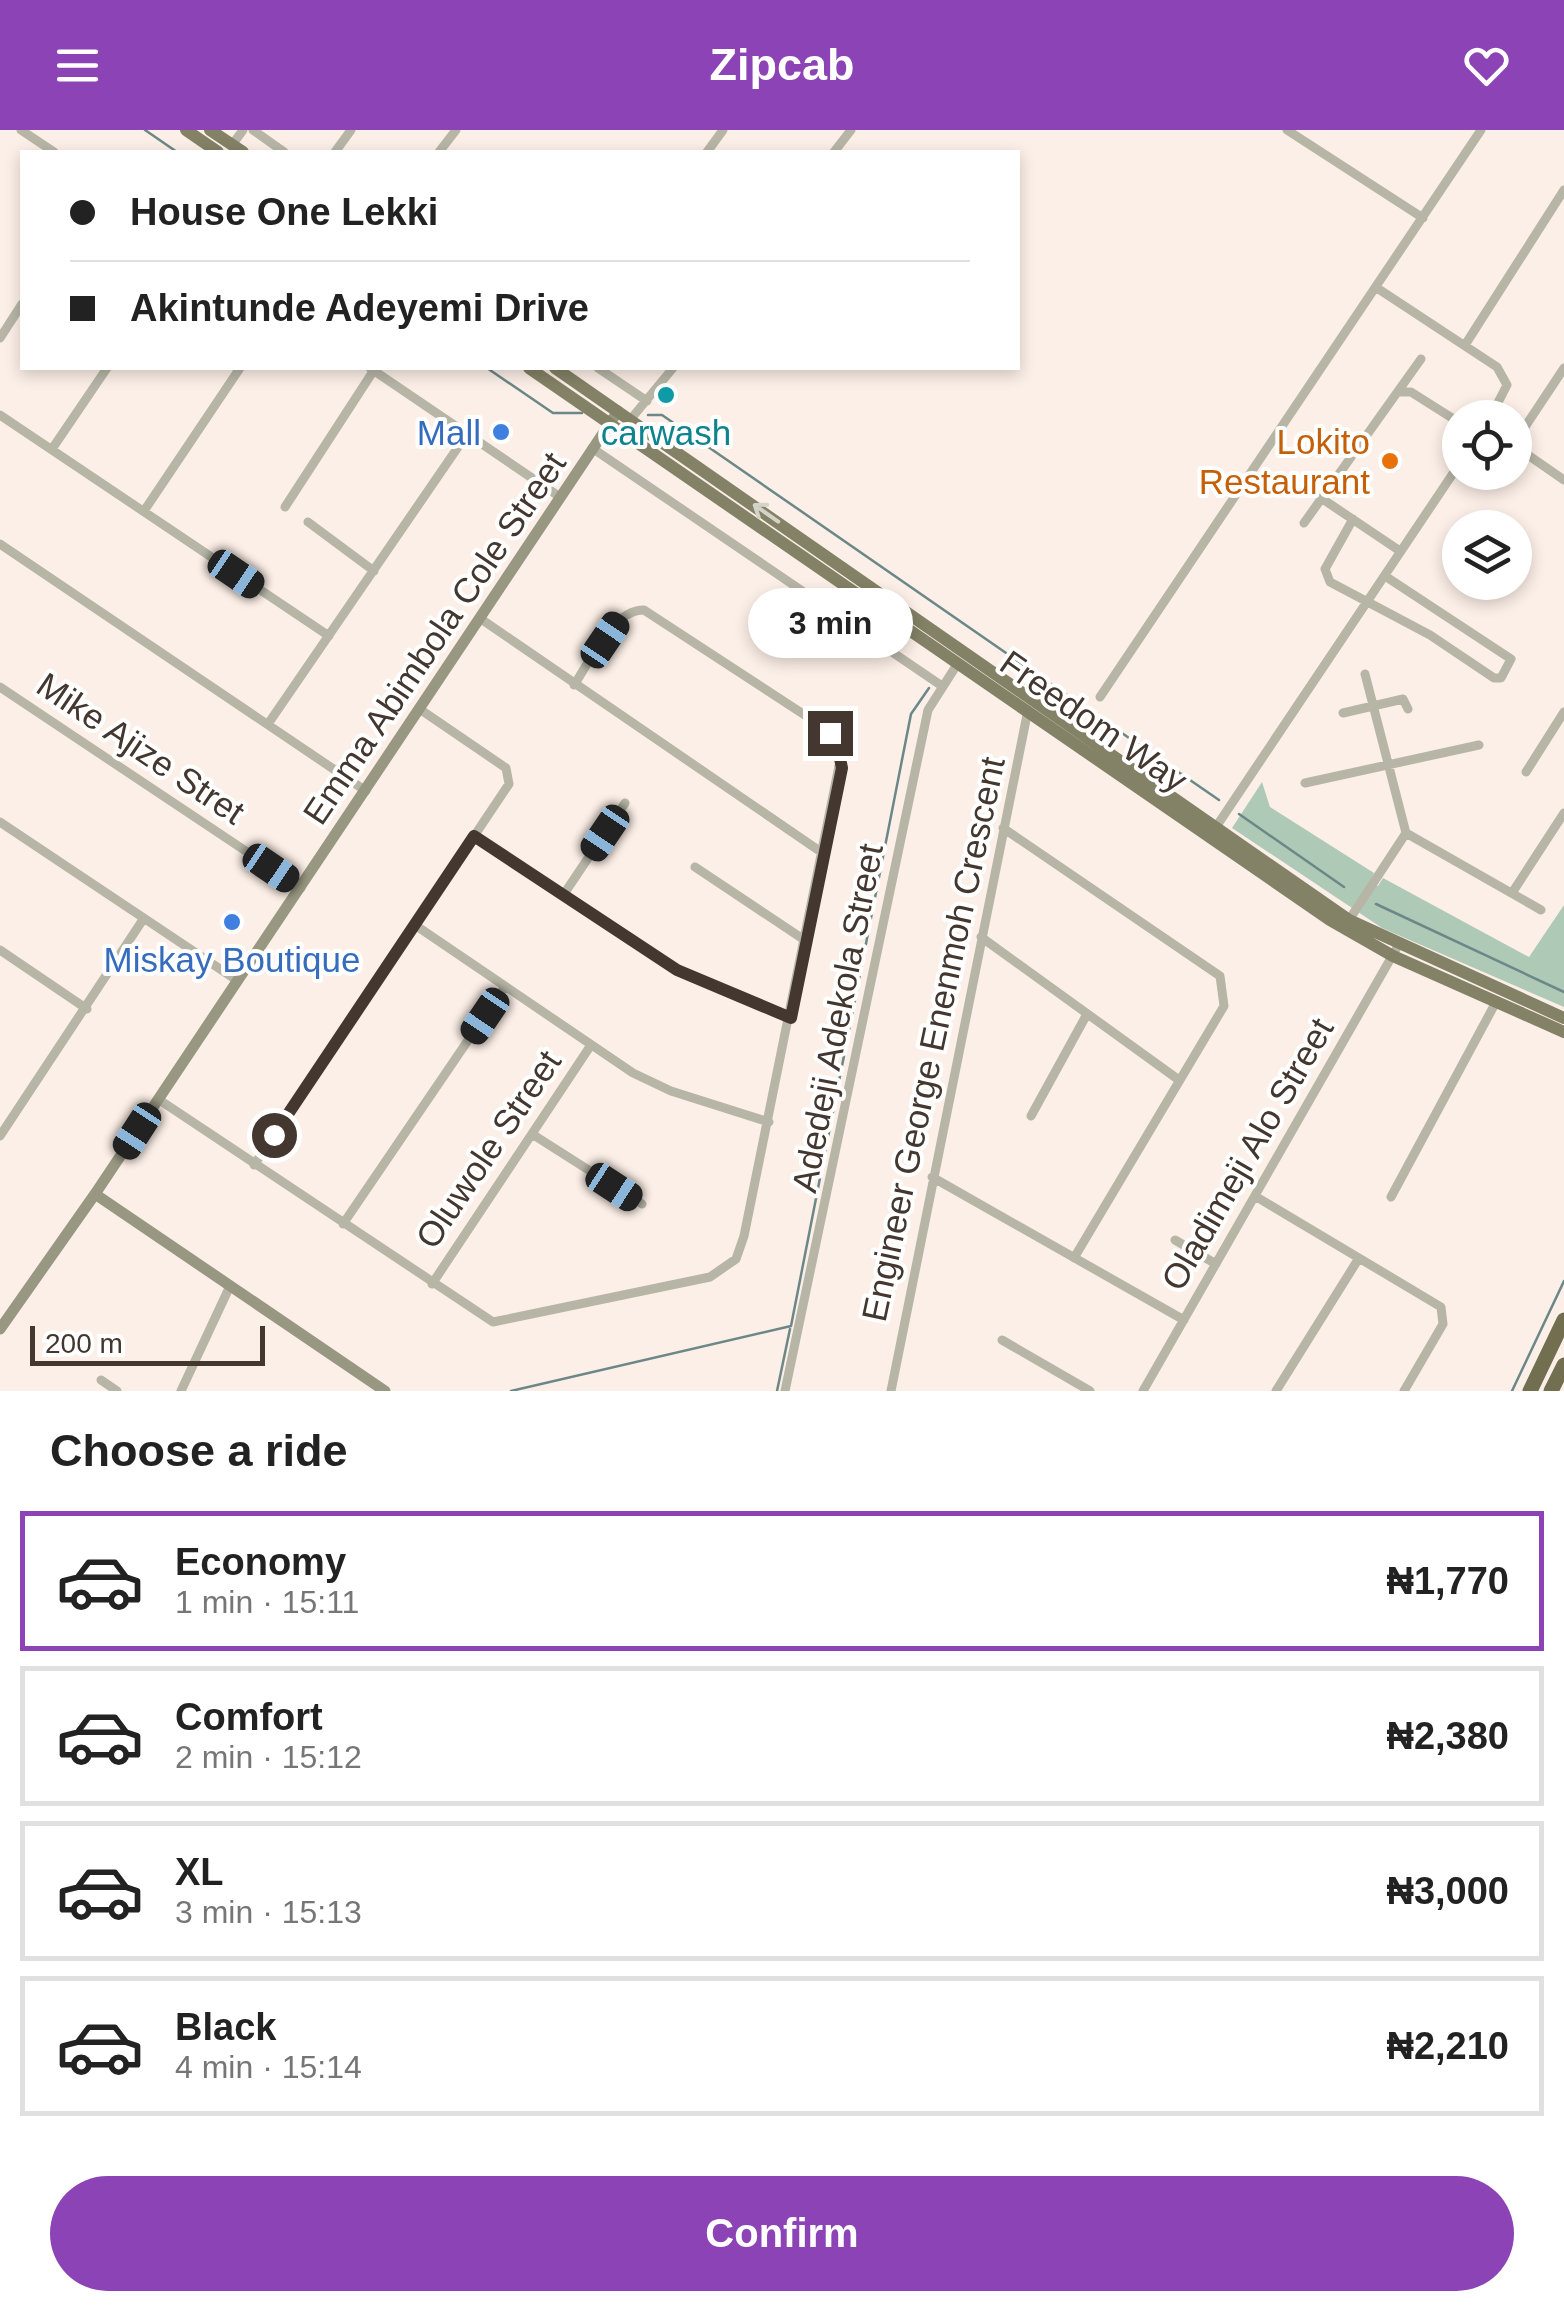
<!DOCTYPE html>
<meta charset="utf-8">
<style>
body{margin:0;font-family:Helvetica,sans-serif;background:#f2f2f2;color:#222;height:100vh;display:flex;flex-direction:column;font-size:38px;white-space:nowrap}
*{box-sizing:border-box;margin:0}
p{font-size:32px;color:#767676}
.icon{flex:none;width:55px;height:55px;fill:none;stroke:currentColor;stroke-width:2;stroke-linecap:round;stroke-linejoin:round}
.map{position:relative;height:1261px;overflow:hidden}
.sheet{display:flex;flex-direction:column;background:#fff;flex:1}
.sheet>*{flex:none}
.top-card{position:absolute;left:20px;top:20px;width:1000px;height:220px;border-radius:0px;box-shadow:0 5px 15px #0003;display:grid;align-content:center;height:220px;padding:0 50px;background:#fff}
.tools{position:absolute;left:1442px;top:270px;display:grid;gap:20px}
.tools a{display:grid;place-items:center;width:90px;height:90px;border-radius:50%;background:#fff;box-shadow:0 5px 15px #0003;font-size:50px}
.scale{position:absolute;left:30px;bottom:25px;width:235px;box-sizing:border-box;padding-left:10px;border:5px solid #43372f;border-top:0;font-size:28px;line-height:35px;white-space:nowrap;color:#43372f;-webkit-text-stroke:8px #fff;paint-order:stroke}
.end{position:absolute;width:45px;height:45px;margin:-22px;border:12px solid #43372f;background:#fff;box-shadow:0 0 0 5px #fff}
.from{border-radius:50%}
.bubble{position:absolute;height:70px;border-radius:35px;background:#fff;box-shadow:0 5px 15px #0003;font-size:32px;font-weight:700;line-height:70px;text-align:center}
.car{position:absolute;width:30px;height:60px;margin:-30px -15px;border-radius:12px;box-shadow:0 0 8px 2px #0007;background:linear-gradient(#222 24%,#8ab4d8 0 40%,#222 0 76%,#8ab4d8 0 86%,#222 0)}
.top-card b{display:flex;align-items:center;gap:35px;height:95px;font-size:38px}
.top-card b+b{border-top:2px solid #e0e0e0}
.top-card i{width:25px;height:25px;background:#222}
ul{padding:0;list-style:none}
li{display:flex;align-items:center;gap:30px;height:140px;margin:0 20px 15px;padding:0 30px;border:5px solid #e0e0e0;border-radius:0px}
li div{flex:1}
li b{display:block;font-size:38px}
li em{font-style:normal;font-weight:700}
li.on{border-color:#8c43b5}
li>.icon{width:90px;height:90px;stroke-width:1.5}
h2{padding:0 50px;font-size:45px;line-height:120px}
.button{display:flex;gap:20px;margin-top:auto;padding:20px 50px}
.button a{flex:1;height:115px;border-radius:60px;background:#8c43b5;color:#fff;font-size:40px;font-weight:700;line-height:115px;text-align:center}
header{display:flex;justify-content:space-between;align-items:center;height:130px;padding:0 50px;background:#8c43b5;color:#fff;font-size:45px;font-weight:700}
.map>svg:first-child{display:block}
.green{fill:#aecab7}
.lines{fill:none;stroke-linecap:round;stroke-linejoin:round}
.stream{stroke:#6c8788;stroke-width:2.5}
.street{stroke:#b6b5a6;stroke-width:9}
.secondary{stroke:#989781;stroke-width:11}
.primary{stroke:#838266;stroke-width:12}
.highway{stroke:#716f4f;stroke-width:15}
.oneway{stroke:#d4d3c9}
.route{stroke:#43372f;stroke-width:12}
.culture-dot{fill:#0f9aa8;stroke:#fff;stroke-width:4}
.shop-dot{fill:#3f7fe0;stroke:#fff;stroke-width:4}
.food-dot{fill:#e8710a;stroke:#fff;stroke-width:4}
.labels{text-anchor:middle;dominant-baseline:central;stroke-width:8;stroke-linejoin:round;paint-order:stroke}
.shop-label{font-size:35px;fill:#366cbe;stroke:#fff;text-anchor:end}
.culture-label{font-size:35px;fill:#0d838f;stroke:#fff}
.food-label{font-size:35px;fill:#c56008;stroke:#fff;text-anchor:end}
.street-label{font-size:35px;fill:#43372f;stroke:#fff}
</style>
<header><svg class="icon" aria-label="menu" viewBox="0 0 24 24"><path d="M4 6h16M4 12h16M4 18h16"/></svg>Zipcab<svg class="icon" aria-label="heart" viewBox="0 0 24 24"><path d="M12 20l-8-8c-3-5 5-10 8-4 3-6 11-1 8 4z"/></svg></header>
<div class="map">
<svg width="1564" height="1261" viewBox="0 0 1564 1261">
<rect width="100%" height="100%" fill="#fcefe7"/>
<path class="green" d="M 1262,652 L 1270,677 L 1374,743 L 1370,751 L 1378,756 L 1383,748 L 1529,827 L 1564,775 L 1564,877 L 1382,798 L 1232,698 Z"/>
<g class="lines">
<path class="stream" d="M 145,0 L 177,22
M 487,238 L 553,283 L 582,283
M 648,285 L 662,285 L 1145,619
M 1158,628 L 1219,670
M 1239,684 L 1344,757
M 1376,774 L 1564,862
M 511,1261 L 791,1196 L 911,584 L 929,558
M 777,1261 L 790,1199
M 1512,1261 L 1564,1151"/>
<path class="street" d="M 21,0 L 54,22
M 253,0 L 284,22
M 1287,0 L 1423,88
M 232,15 L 243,0
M 335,22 L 351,0
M 439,22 L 456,0
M 707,22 L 723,0
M 834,22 L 851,0
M 1377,158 L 1497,237 L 1507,255 L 1490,288
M 0,208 L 22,174
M 1465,215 L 1564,60
M 370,238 L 560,367
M 598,238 L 647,271
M 1399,262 L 1411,262 L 1460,293
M 0,285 L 329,506
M 630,290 L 673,238
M 1515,312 L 1564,238
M 1515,316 L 1564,350
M 592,318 L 942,556
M 52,319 L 107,238
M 1321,368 L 1400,421
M 285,377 L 374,240
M 144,381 L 240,238
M 1353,389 L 1325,439 L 1330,452 L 1430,505 L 1494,548 L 1501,548 L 1511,529 L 1385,446
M 308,392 L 374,441
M 1304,393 L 1421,229
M 0,414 L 366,661
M 481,489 L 824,724
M 1365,544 L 1406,703 L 1541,780
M 0,557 L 301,758
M 1100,567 L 1481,0
M 1343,583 L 1403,569 L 1408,579
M 268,594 L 467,304
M 1526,642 L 1564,582
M 1305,653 L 1479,615
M 0,692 L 238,851
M 1216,697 L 1460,333
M 1003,698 L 1220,846 L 1224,876 L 1074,1128
M 475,706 L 677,841 L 791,888
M 695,737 L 806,811
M 1512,763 L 1564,683
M 564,764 L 625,673
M 1349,790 L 1406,703
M 415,795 L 633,943 L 671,961 L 769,992
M 981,807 L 1179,950
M 0,820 L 87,879
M 158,969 L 493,1192 L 710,1147 L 736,1129 L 744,1106 L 841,626 L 837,614 L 820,595 L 644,480 C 612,480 591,530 574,555
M 1031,986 L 1087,884
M 532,1004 L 642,1074
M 0,1006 L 144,788
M 254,1035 L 509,654 L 506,638 L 421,580
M 932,1047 L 1184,1190
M 1255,1066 L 1441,1177 L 1443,1194 L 1404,1261
M 1391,1067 L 1496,872
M 343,1094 L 505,856
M 1175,1110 L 1216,1134
M 432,1154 L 591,915
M 1002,1210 L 1090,1261
M 101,1250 L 117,1261
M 181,1261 L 230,1156
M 785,1261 L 928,580 L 958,533
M 891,1261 L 1028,580
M 1143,1261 L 1399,814
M 1276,1261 L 1359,1128"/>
<path class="secondary" d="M 95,1064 L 385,1261
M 0,1199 L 95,1064 L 618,281"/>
<path class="primary" d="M 186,0 L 218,22
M 210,0 L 243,22
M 529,238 L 1330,790 L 1393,826 L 1564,902
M 555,238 L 1349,790 L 1564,888"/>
<path class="highway" d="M 1530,1261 L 1564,1190
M 1551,1261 L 1564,1235"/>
</g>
<defs><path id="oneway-shaft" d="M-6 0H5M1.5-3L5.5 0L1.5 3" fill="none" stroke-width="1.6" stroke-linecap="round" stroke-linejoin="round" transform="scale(2.5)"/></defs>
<use class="oneway" href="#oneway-shaft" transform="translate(766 383) rotate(-145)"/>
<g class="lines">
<path class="route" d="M 274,1005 L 474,706 L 677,840 L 791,888 L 842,638 L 837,614 L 830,603"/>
</g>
<circle class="culture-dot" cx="666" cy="265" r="10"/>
<g class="shop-dot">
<circle cx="501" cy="302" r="10"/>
<circle cx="232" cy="792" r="10"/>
</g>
<circle class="food-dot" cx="1390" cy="331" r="10"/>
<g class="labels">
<g class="shop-label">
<text x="481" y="302">Mall</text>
<text x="232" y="829" text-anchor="middle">Miskay Boutique</text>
</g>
<g class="culture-label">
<text x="666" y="302">carwash</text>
</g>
<g class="food-label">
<text x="1370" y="311">Lokito<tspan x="1370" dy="40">Restaurant</tspan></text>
</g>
<g class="street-label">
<text transform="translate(434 508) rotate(-56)">Emma Abimbola Cole Street</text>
<text transform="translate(1094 591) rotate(35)">Freedom Way</text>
<text transform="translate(141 618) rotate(34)">Mike Ajize Stret</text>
<text transform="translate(837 888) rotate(-79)">Adedeji Adekola Street</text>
<text transform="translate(933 909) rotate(-78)">Engineer George Enenmoh Crescent</text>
<text transform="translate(488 1019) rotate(-56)">Oluwole Street</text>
<text transform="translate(1247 1024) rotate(-60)">Oladimeji Alo Street</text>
</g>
</g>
</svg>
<div class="tools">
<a><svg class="icon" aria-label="locate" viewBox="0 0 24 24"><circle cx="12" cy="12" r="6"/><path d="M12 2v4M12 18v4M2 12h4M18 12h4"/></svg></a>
<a><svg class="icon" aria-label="layers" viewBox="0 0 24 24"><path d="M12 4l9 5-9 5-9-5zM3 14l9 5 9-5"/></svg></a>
</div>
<div class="scale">200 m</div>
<i class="end from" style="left:274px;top:1005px"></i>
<i class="end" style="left:830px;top:603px"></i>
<div class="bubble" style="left:748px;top:458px;width:165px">3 min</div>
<i class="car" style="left:236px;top:444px;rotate:124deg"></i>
<i class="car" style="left:605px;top:510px;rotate:34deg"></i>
<i class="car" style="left:605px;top:703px;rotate:214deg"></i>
<i class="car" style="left:271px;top:738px;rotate:124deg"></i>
<i class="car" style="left:485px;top:886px;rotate:214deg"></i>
<i class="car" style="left:137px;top:1001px;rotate:213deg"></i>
<i class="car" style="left:614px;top:1057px;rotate:123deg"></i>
<div class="top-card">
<b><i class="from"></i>House One Lekki</b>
<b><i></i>Akintunde Adeyemi Drive</b>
</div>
</div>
<section class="sheet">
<h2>Choose a ride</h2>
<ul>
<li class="on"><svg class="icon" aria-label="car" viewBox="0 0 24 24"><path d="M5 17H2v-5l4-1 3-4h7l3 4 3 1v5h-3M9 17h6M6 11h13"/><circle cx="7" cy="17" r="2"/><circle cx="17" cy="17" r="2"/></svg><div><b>Economy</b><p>1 min · 15:11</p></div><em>₦1,770</em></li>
<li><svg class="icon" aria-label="car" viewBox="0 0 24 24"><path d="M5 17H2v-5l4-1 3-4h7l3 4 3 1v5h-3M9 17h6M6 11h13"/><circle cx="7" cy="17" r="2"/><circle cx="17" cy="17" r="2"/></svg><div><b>Comfort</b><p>2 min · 15:12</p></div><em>₦2,380</em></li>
<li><svg class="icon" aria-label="car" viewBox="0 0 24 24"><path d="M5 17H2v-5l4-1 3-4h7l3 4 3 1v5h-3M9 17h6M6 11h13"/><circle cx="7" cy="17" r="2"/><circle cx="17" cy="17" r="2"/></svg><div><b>XL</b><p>3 min · 15:13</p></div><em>₦3,000</em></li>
<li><svg class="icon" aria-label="car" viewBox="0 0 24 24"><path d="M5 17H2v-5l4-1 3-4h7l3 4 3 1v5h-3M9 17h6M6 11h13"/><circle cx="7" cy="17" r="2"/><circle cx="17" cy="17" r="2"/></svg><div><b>Black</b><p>4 min · 15:14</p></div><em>₦2,210</em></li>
</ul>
<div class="button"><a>Confirm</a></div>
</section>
